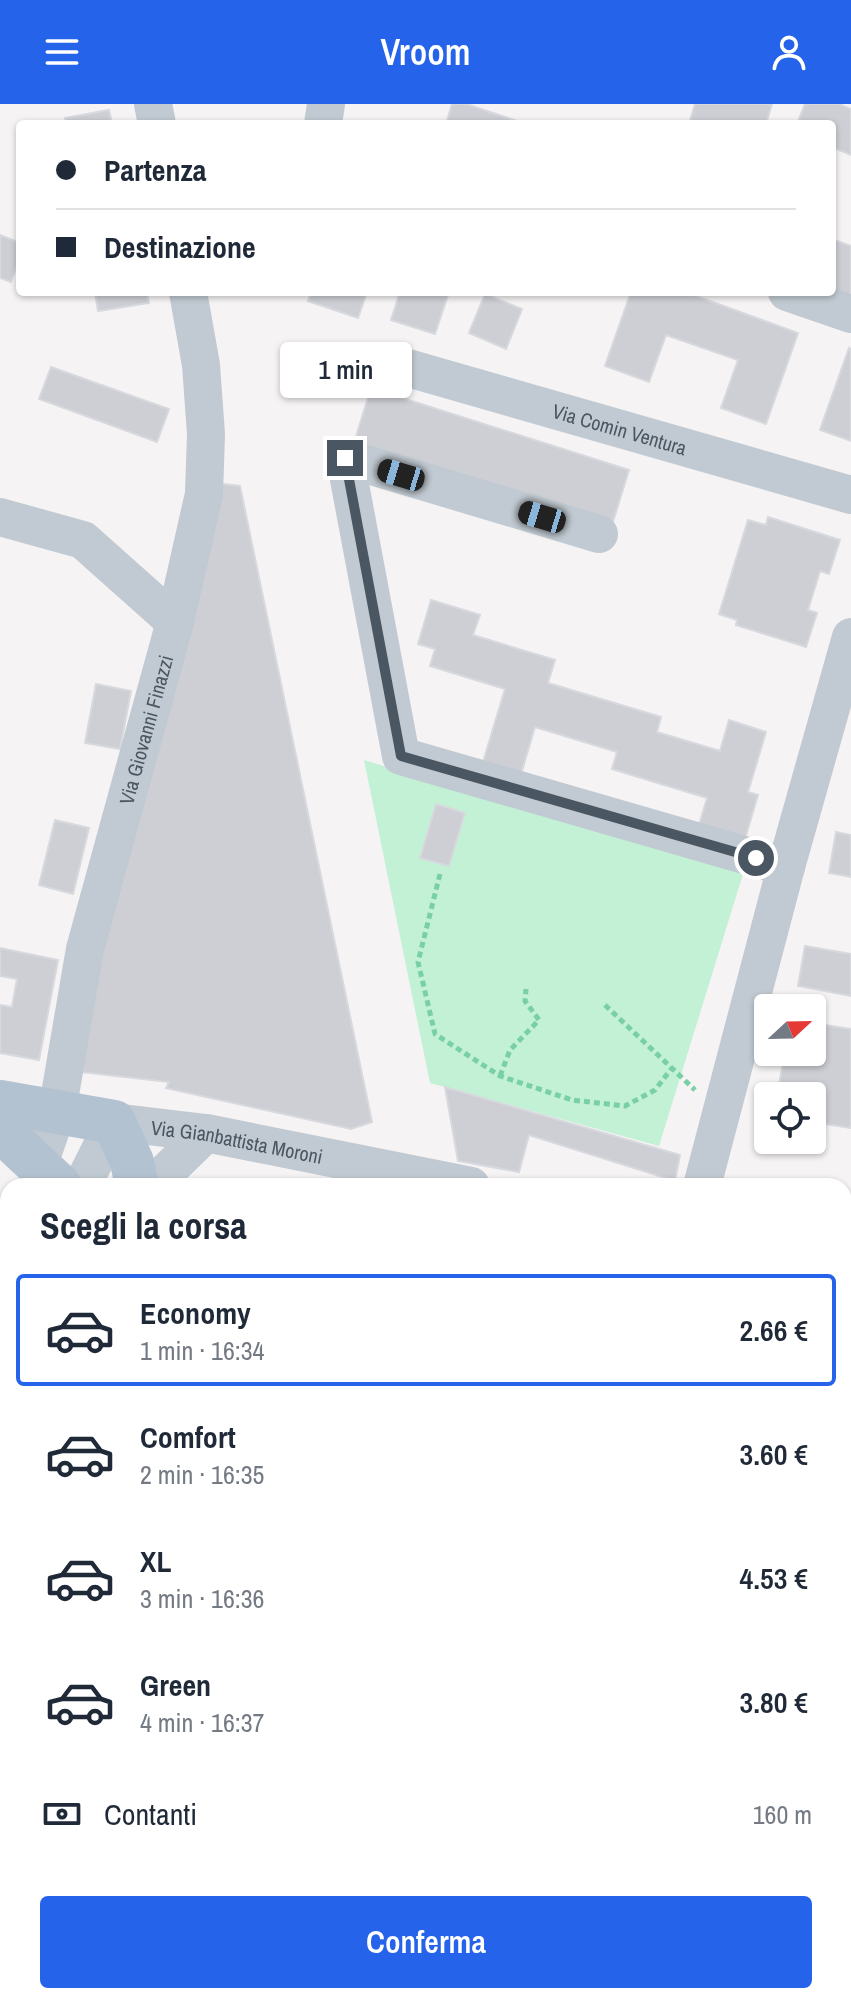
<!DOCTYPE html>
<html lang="it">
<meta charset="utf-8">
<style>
body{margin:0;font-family:"Archivo Narrow",sans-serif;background:#f6f6f7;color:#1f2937;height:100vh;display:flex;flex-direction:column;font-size:30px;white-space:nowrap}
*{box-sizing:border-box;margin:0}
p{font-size:26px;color:#747a83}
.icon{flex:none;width:44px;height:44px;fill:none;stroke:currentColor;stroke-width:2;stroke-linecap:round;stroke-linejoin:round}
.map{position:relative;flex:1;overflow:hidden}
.details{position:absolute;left:0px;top:1074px;width:852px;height:826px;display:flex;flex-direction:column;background:#fff;border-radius:24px 24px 0 0;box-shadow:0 2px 6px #0004}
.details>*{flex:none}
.top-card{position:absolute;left:16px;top:16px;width:820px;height:176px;border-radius:8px;box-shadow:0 2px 6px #0004;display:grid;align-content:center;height:176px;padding:0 40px;background:#fff}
.needle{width:52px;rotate:68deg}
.buttons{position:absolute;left:754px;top:890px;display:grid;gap:16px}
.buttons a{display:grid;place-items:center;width:72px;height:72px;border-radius:8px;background:#fff;box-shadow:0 2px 6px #0004;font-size:40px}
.end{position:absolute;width:36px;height:36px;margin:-18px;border:10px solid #4a5661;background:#fff;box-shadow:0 0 0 4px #fff}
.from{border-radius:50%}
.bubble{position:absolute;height:56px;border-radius:8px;background:#fff;box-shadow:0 2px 6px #0004;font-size:26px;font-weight:600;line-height:56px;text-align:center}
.car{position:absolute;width:24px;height:48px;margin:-24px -12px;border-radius:10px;box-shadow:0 0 6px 2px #0007;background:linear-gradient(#222 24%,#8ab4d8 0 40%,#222 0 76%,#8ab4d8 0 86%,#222 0)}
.top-card b{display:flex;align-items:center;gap:28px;height:76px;font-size:30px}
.top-card b+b{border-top:2px solid #e0e1e3}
.top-card i{width:20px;height:20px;background:#1f2937}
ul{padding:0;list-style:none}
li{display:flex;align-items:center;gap:24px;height:112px;margin:0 16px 12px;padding:0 24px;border:4px solid transparent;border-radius:8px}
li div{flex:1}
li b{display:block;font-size:30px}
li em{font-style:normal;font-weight:600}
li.selected{border-color:#2563eb}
li>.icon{width:72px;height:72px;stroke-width:1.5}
h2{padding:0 40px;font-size:36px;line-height:96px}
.pay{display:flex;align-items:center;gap:20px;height:88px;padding:0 40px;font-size:30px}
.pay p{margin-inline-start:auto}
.button{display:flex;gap:16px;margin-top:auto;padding:16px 40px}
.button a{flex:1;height:92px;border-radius:8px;background:#2563eb;color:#fff;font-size:32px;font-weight:600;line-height:92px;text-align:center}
header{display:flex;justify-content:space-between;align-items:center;height:104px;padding:0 40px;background:#2563eb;color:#fff;font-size:36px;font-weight:600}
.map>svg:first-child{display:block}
.green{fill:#c3f1d5}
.building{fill:#cdcfd5;stroke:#d7d9de;stroke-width:2}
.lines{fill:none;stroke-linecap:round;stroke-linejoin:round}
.path{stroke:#7ad0a6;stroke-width:5;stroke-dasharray:6 4;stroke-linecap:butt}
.minor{stroke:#c1cad2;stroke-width:38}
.major{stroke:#b3c2d1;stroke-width:44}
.rail{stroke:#b5b8bd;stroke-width:6}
.route{stroke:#4a5661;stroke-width:10}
.labels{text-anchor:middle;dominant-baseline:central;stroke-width:6;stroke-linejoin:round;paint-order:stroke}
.street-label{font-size:20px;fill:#4a5661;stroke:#fff}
</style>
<header><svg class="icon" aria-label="menu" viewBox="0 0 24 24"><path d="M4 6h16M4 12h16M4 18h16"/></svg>Vroom<svg class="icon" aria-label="person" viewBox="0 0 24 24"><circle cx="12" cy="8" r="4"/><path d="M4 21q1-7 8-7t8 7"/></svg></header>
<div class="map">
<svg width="851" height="1899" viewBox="0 0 851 1899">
<rect width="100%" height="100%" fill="#f5f3f3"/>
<path class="green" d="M 364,656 L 743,770 L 659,1042 L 430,979 Z
M 0,1860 L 8,1864 L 9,1892 L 6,1899 L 0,1899 Z"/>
<path class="building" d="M 452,0 L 466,0 L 526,20 L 446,20 Z
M 695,0 L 772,0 L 766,20 L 689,20 Z
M 805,0 L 839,0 L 851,5 L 851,51 L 832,43 L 832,20 L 797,20 Z
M 109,6 L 112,20 L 66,20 L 65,14 Z
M 0,131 L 20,139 L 20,153 L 11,178 L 0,174 Z
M 832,135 L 851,142 L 851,193 L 832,186 Z
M 95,188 L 147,188 L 149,199 L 98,207 Z
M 311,188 L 367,188 L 358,214 L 308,197 Z
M 400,188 L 449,188 L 435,230 L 391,216 Z
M 631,188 L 685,188 L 798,229 L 766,320 L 721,304 L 738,256 L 666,231 L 649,278 L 605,262 Z
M 485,190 L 522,205 L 506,245 L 469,229 Z
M 849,244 L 851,245 L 851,337 L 820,326 Z
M 51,263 L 169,305 L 157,338 L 39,295 Z
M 371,284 L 629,366 L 611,424 L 353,342 Z
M 215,379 L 240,382 L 372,1018 L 351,1025 L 166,984 L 169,978 L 71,967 Z
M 768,413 L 840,436 L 829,470 L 820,467 L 808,506 L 817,509 L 806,543 L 736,521 L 737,516 L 719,510 L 748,416 L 766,421 Z
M 431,496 L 480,511 L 473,531 L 555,556 L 548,579 L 661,613 L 657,628 L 720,647 L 729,616 L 766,628 L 748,688 L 758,691 L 745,735 L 699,721 L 707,694 L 612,665 L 617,648 L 535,623 L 521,670 L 483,658 L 505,585 L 430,562 L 435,545 L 418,540 Z
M 96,580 L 131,587 L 120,645 L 85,639 Z
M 436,700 L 465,709 L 449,762 L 420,754 Z
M 55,716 L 89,724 L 73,790 L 39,781 Z
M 836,728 L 851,731 L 851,773 L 829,769 Z
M 805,842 L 851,850 L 851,892 L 798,882 Z
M 0,844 L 58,856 L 39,956 L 0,949 L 0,901 L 12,903 L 17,875 L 0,872 Z
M 812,919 L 851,925 L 851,1024 L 812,1018 L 812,992 L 777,992 L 785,948 L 812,948 Z
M 445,983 L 680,1051 L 675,1077 L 529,1031 L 519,1068 L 458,1057 Z
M 0,1171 L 8,1173 L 8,1291 L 0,1328 Z
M 844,1327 L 851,1328 L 851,1363 L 844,1362 Z
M 0,1372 L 8,1373 L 8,1402 L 0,1401 Z
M 0,1539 L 8,1542 L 0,1563 Z
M 844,1676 L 851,1679 L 851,1702 L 844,1699 Z
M 8,1731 L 8,1750 L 0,1752 L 0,1732 Z
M 844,1737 L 851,1740 L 851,1774 L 844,1789 Z
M 66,1892 L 145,1892 L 145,1893 L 120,1899 L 101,1896 L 67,1899 Z
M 334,1892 L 345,1899 L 329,1899 Z"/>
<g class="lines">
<path class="path" d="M 440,770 L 418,858 L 435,930 L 500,972 L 572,996 L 625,1002 L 655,986 L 672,964
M 605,901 L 695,986
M 500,972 L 510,946 L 539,916 L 525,897 L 526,885
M 166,1899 L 168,1892"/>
<g class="minor">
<path d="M 153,0 L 157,20"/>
<path d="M 323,20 L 326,0"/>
<path d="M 787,188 L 851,210"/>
<path id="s1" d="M 387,258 L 851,391"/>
<path d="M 0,413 L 83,436 L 175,518"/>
<path d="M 599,430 L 345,354 L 401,652 L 786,763"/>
<path id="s2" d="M 39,1060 L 57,1008 L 85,845 L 175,518 L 204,390 L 206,330 L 201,261 L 188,188"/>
<path id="s3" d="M 82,1082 L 114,1018 L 206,1029 L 471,1082"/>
<path d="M 152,1082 L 206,1029"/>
<path d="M 702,1082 L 786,763 L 851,533"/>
<path d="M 844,1138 L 851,1139"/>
<path d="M 844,1372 L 851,1372"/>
<path d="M 0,1446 L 8,1448"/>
<path d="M 844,1604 L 850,1591"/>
<path d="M 0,1708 L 8,1705"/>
<path d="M 368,1892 L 379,1899"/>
</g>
<path class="major" d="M 0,998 L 114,1018 L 132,1058 L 137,1082
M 0,1026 L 60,1082
M 705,1892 L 727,1899
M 781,1892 L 801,1899"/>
<path class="rail" d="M 0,1620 L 8,1624
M 0,1639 L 8,1643
M 450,1892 L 461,1899
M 478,1892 L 489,1899"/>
</g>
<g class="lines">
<path class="route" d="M 345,354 L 401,652 L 756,754"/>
</g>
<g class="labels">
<g class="street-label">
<text stroke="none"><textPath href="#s1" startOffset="242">Via Comin Ventura</textPath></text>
<text stroke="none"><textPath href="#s2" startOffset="448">Via Giovanni Finazzi</textPath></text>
<text stroke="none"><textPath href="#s3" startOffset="196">Via Gianbattista Moroni</textPath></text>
</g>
</g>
</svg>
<div class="buttons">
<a><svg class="needle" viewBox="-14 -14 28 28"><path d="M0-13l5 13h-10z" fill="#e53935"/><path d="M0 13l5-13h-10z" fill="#747a83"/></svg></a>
<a><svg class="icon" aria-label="locate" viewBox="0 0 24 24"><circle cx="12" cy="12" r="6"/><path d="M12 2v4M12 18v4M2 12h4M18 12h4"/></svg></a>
</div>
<i class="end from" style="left:756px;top:754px"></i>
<i class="end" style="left:345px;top:354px"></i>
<div class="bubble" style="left:280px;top:238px;width:132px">1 min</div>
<i class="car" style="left:401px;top:371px;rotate:287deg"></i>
<i class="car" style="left:542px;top:413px;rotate:287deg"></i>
<div class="top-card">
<b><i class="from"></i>Partenza</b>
<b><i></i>Destinazione</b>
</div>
<section class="details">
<h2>Scegli la corsa</h2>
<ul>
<li class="selected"><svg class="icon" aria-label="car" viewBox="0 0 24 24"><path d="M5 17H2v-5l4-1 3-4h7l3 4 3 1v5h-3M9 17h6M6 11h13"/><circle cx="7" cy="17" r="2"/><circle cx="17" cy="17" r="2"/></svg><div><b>Economy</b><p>1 min · 16:34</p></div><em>2.66 €</em></li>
<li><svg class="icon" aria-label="car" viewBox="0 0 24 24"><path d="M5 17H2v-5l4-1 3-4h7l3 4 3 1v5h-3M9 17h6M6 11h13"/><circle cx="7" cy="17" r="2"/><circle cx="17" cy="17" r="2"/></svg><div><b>Comfort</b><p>2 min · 16:35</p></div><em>3.60 €</em></li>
<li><svg class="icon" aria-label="car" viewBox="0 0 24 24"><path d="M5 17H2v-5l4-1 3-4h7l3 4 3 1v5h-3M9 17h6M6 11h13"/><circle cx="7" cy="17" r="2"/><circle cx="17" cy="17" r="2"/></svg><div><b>XL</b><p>3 min · 16:36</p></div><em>4.53 €</em></li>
<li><svg class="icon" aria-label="car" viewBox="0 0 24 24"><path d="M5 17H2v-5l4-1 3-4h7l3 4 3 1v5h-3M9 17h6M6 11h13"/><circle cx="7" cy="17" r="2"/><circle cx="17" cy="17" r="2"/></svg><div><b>Green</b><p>4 min · 16:37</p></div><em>3.80 €</em></li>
</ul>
<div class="pay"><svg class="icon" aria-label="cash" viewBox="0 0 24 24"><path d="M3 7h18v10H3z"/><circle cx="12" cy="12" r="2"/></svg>Contanti<p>160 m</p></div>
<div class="button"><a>Conferma</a></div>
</section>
</div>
